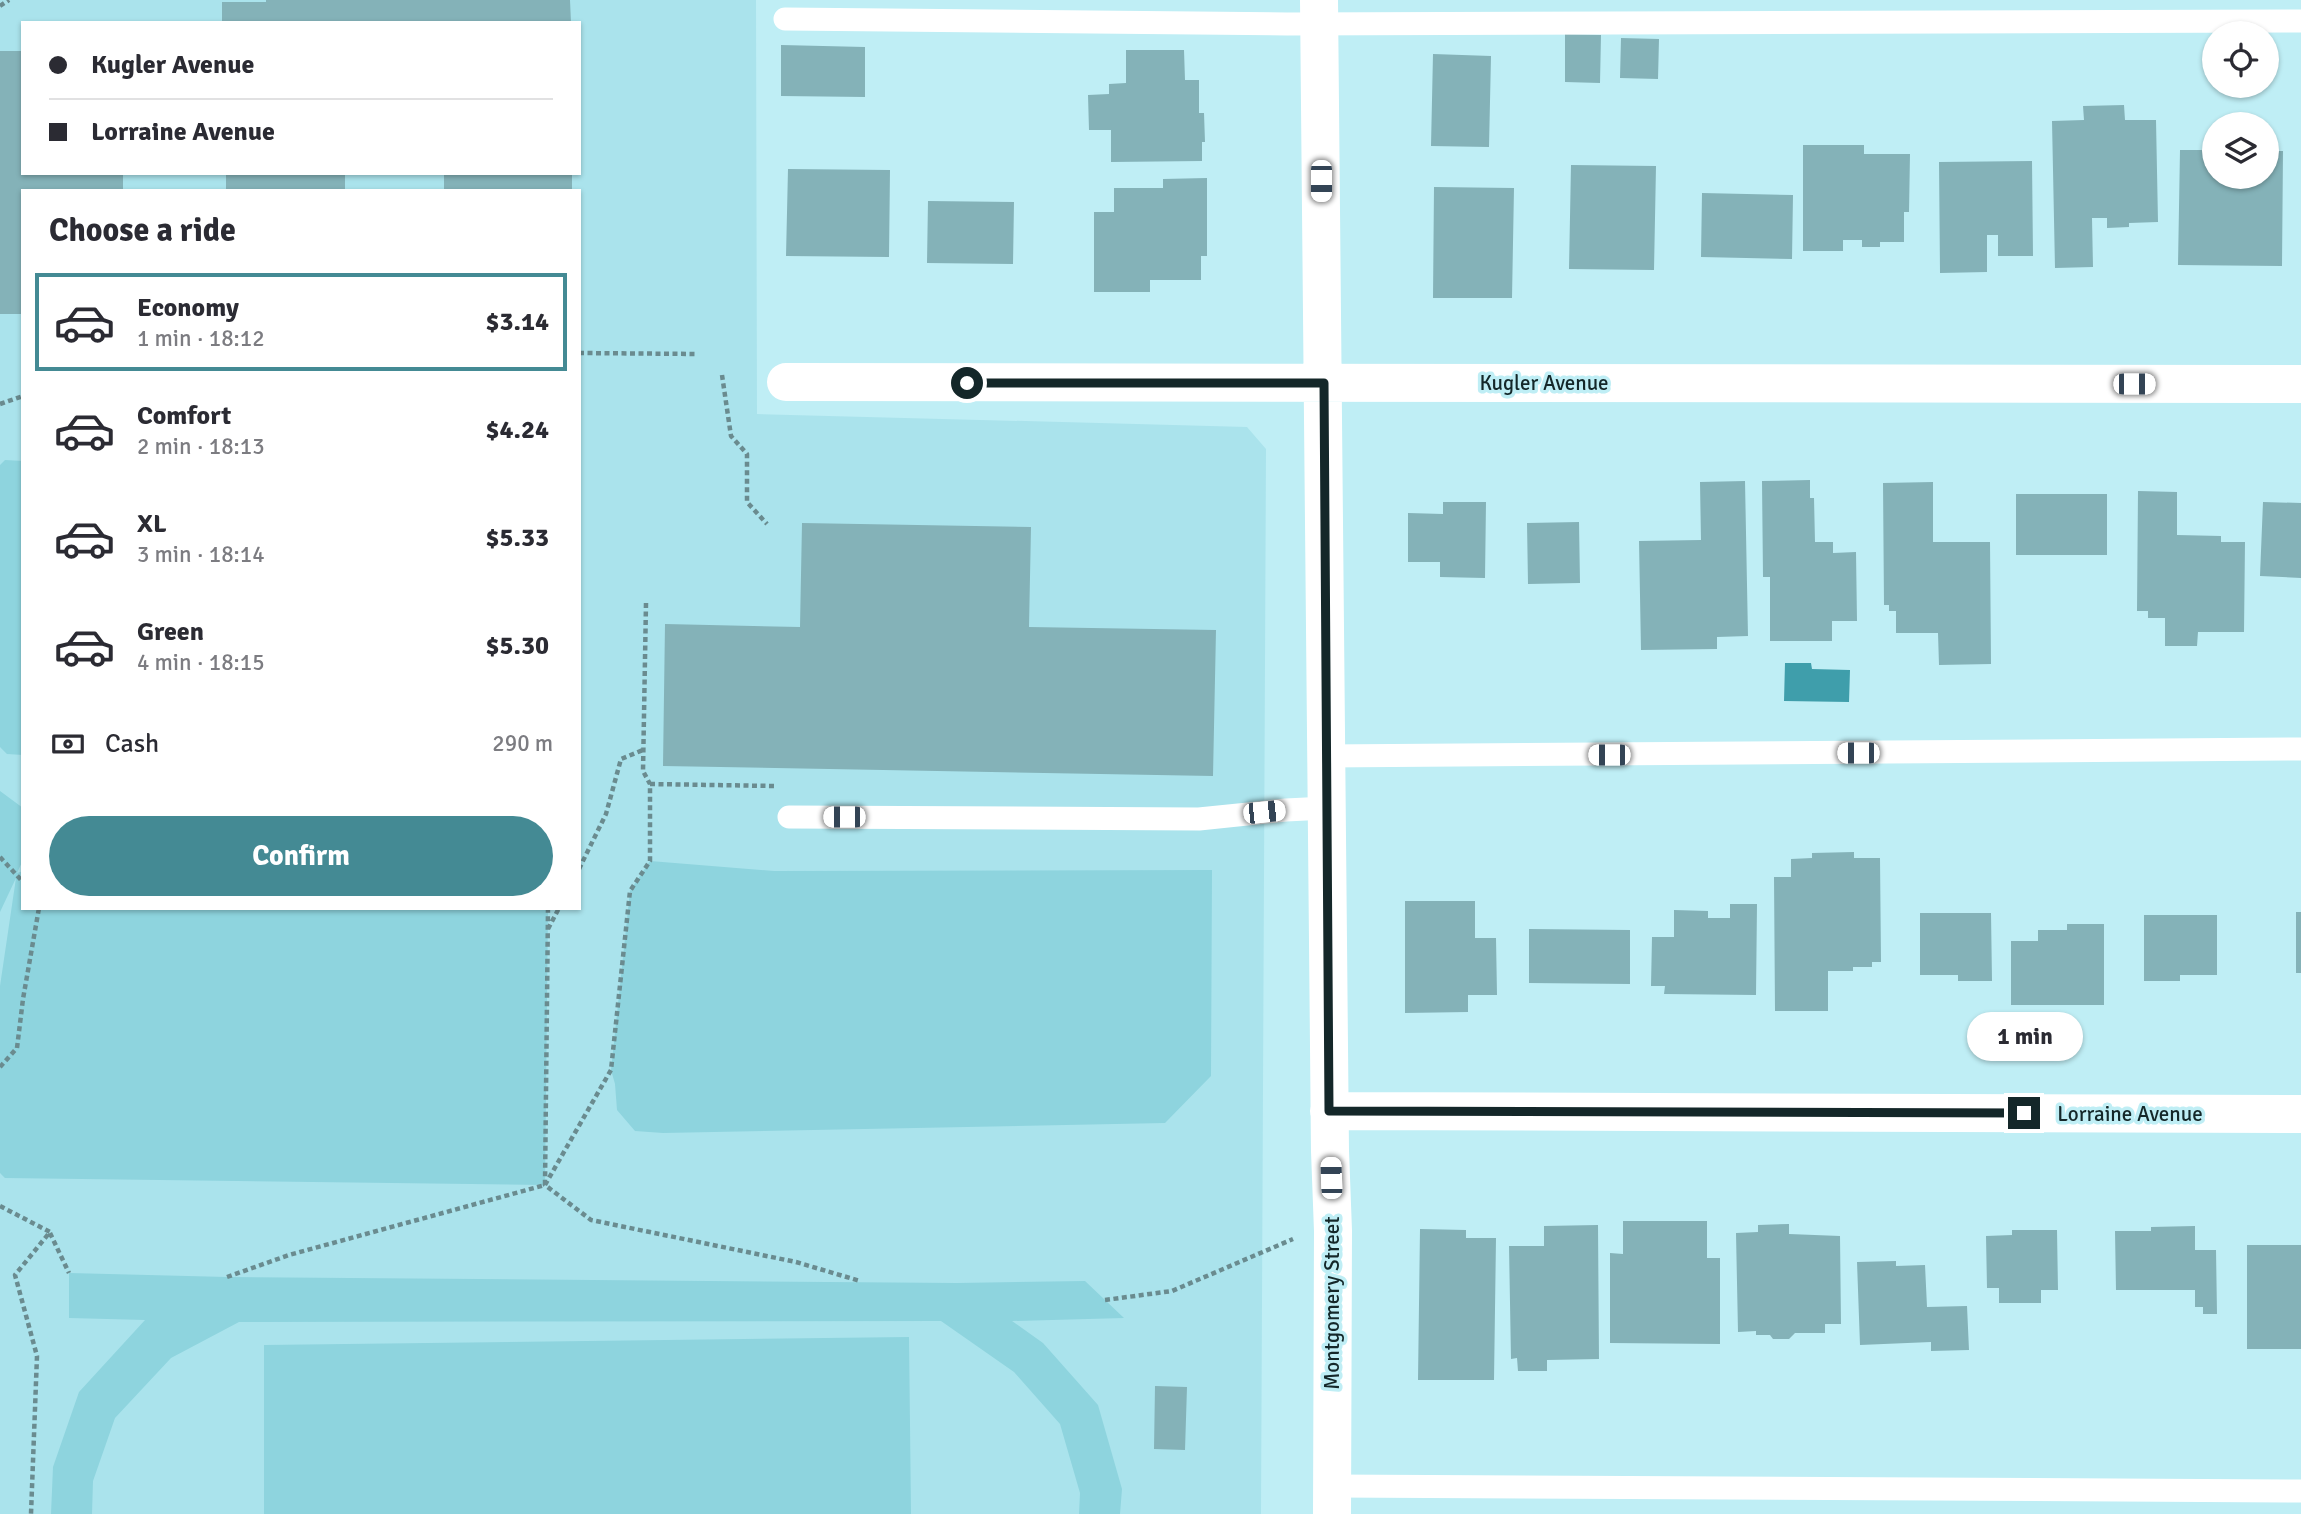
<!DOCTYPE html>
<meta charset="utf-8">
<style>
body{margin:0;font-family:Signika,sans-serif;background:#f2f2f3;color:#2b2b33;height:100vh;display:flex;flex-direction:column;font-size:26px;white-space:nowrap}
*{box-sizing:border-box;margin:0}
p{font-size:23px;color:#7c7c81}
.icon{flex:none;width:38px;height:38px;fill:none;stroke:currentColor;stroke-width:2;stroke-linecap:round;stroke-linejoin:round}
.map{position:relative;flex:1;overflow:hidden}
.side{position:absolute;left:21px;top:189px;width:560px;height:721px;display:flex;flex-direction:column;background:#fff;border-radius:0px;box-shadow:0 2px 5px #0004}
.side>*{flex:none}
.banner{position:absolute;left:21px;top:21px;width:560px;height:154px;border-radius:0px;box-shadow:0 2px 5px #0004;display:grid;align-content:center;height:154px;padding:0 28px;background:#fff}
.buttons{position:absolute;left:2202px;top:21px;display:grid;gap:14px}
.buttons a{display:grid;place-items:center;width:77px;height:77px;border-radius:50%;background:#fff;box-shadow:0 2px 5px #0004;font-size:35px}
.end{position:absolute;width:32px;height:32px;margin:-16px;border:9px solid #142729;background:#fff;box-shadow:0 0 0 4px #fff}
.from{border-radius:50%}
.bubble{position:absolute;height:49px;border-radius:24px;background:#fff;box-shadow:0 2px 5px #0004;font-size:23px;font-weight:700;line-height:49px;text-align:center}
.car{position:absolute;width:21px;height:42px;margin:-21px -10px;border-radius:9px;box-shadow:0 0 5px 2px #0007;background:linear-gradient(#fff 24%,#345 0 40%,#fff 0 76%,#345 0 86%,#fff 0)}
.banner b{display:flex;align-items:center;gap:24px;height:66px;font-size:26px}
.banner b+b{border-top:2px solid #e1e1e2}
.banner i{width:18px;height:18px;background:#2b2b33}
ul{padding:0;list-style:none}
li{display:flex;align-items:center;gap:21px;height:98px;margin:0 14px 10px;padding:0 14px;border:4px solid transparent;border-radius:0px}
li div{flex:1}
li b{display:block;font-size:26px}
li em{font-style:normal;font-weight:700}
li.on{border-color:#448a94}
li>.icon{width:63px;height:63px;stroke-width:1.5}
h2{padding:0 28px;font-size:32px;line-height:84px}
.pay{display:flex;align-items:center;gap:18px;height:77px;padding:0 28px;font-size:26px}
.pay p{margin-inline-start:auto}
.primary-button{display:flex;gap:14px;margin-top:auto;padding:14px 28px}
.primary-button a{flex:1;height:80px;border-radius:42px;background:#448a94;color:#fff;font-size:28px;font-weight:700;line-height:80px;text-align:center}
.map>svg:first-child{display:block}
.built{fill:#aae3ec;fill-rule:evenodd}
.green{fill:#8ed4de}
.water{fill:#3f9eab}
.building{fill:#84b2b8}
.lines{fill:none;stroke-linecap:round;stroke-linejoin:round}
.path{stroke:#6a8b8f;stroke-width:4.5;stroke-dasharray:5 3.5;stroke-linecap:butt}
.service{stroke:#fff;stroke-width:23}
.minor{stroke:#fff;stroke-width:38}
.route{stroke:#142729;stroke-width:9}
.labels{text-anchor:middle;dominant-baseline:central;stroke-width:7;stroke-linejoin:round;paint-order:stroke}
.street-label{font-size:21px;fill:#142729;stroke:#bfeef5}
</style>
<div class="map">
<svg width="2301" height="1514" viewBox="0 0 2301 1514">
<rect width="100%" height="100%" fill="#bfeef5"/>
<path class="built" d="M 0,0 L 756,0 L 757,414 L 1247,427 L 1266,449 L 1261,1514 L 0,1514 ZM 23,23 L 579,23 L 579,173 L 23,173 ZM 23,191 L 579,191 L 579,908 L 23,908 Z"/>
<path class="green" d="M 5,460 L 23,461 L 23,755 L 7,754 L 0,747 L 0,465 Z
M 0,791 L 23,808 L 23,860 L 17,873 L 23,871 L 23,908 L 548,908 L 545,1185 L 5,1178 L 0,1173 L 0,986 L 16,878 L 0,912 Z
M 650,861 L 774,871 L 1212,870 L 1211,1076 L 1165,1123 L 663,1133 L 635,1131 L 617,1110 L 615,1084 L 611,1070 L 630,891 Z
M 69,1273 L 227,1277 L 957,1283 L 1085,1281 L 1124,1318 L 1012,1321 L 1043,1343 L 1098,1405 L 1122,1489 L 1120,1514 L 1079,1514 L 1080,1493 L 1060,1424 L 1014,1372 L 941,1321 L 239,1322 L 171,1358 L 115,1418 L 93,1481 L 92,1514 L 51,1514 L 53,1467 L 79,1392 L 145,1320 L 69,1318 Z
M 909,1337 L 911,1514 L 264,1514 L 264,1345 Z"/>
<path class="water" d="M 1785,663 L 1811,663 L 1812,669 L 1850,670 L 1849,702 L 1784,701 Z"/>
<path class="building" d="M 266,0 L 570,0 L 571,23 L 222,23 L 222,2 L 266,2 Z
M 1565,34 L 1601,35 L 1600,83 L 1565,82 Z
M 1621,38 L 1659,39 L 1658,79 L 1620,78 Z
M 781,45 L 865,47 L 865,97 L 781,96 Z
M 1126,50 L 1184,50 L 1185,80 L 1199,80 L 1199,113 L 1204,113 L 1205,142 L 1202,142 L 1202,161 L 1111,162 L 1111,130 L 1089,130 L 1088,95 L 1109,94 L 1109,84 L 1126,83 Z
M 0,51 L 23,51 L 23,173 L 123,173 L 123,191 L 23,191 L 23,314 L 0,314 Z
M 1433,54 L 1491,56 L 1489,147 L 1431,146 Z
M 2124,105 L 2125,120 L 2156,120 L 2158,222 L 2129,223 L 2129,227 L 2107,228 L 2107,218 L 2092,218 L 2093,267 L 2055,268 L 2052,121 L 2084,120 L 2083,106 Z
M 1803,145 L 1864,145 L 1864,154 L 1910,154 L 1909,212 L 1904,212 L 1904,242 L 1880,242 L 1880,247 L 1862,247 L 1862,240 L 1843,240 L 1843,251 L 1803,251 Z
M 2180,150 L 2214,150 L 2214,177 L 2266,177 L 2266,151 L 2283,151 L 2282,266 L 2178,265 Z
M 2032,161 L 2033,256 L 1998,256 L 1998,235 L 1987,235 L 1987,272 L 1940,273 L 1939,162 Z
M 1571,165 L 1656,166 L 1654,270 L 1569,269 Z
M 788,169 L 890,170 L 889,257 L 786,256 Z
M 226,173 L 345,173 L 345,191 L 226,191 Z
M 444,173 L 572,173 L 572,191 L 444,191 Z
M 1207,178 L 1207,256 L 1201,256 L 1201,280 L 1150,280 L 1150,292 L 1094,292 L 1094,212 L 1114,212 L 1114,188 L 1163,188 L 1163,179 Z
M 1434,187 L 1514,188 L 1512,298 L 1433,298 Z
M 1702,193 L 1793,195 L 1792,259 L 1701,257 Z
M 928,201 L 1014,202 L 1013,264 L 927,263 Z
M 1810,480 L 1810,498 L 1814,498 L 1815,542 L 1833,542 L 1833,553 L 1856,552 L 1857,621 L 1832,621 L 1832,641 L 1770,641 L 1770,577 L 1763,577 L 1762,481 Z
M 1745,481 L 1748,636 L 1717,637 L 1717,649 L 1641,650 L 1639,541 L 1701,540 L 1700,482 Z
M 1933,482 L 1933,542 L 1990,542 L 1991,664 L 1939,665 L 1938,633 L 1896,633 L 1896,611 L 1889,611 L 1889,605 L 1884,605 L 1883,483 Z
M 2138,491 L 2177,492 L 2177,535 L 2221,536 L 2221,542 L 2245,542 L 2244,632 L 2198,632 L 2197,646 L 2165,646 L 2165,618 L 2148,618 L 2148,611 L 2137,611 Z
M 2016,494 L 2107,494 L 2107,555 L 2016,555 Z
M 1443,502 L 1486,502 L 1485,578 L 1440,577 L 1440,562 L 1408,562 L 1408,513 L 1443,514 Z
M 2263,502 L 2301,503 L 2301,578 L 2260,576 Z
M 1579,522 L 1580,583 L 1528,584 L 1527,523 Z
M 802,523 L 1031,527 L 1029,627 L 1216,630 L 1213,776 L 663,766 L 665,624 L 800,627 Z
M 1854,852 L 1854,858 L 1880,858 L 1881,962 L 1872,962 L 1872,967 L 1853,967 L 1853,971 L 1828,971 L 1828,1011 L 1775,1011 L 1774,877 L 1791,877 L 1791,859 L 1812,858 L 1812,853 Z
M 1405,901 L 1475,901 L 1475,938 L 1496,938 L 1497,995 L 1468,995 L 1468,1012 L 1405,1013 Z
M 1730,904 L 1757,904 L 1756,995 L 1664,994 L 1665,986 L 1651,986 L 1652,937 L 1674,937 L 1674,910 L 1708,911 L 1708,918 L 1730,918 Z
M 2296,912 L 2301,912 L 2301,973 L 2296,973 Z
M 1920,913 L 1991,913 L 1992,981 L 1958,981 L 1958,975 L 1920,975 Z
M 2144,915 L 2217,915 L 2217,975 L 2180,975 L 2180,981 L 2144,981 Z
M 2067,924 L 2104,924 L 2104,1005 L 2011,1005 L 2011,941 L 2038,941 L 2038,930 L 2067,930 Z
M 1529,929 L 1630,930 L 1630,984 L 1529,983 Z
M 1623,1221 L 1707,1221 L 1707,1258 L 1720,1258 L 1720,1344 L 1610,1343 L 1610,1253 L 1623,1254 Z
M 1789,1224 L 1789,1234 L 1840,1236 L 1841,1324 L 1825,1324 L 1825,1333 L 1795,1333 L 1789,1339 L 1773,1339 L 1770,1335 L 1756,1335 L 1756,1331 L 1738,1332 L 1736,1233 L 1758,1232 L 1758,1225 Z
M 1598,1225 L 1599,1359 L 1547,1360 L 1547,1371 L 1518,1371 L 1517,1358 L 1511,1359 L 1509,1246 L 1544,1246 L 1544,1226 Z
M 2195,1226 L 2195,1250 L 2216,1250 L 2217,1314 L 2203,1314 L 2203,1307 L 2195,1307 L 2195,1290 L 2116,1290 L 2115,1231 L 2151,1231 L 2151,1227 Z
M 1420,1229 L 1466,1230 L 1466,1238 L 1496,1238 L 1494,1380 L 1418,1380 Z
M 2012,1230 L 2057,1230 L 2058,1290 L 2041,1290 L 2041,1303 L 1999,1303 L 1999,1288 L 1987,1288 L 1986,1236 L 2012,1235 Z
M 2247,1245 L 2301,1245 L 2301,1349 L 2247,1349 Z
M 1896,1261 L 1896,1266 L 1925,1265 L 1927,1307 L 1967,1306 L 1969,1350 L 1931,1351 L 1931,1342 L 1860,1345 L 1857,1262 Z
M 1155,1386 L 1187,1387 L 1185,1450 L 1154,1449 Z"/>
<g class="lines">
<path class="path" d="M 0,6 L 9,0
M 579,353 L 698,354
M 722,375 L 731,436 L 747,454 L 747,502 L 767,524
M 0,404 L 23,396
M 646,603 L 643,771 L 650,784 L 650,861 L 630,891 L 611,1070 L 545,1185 L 591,1220 L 796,1262 L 860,1281
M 650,784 L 775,786
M 0,857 L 23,882
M 579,869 L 606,814 L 621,759 L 643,750
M 548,929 L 559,908
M 0,1067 L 17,1048 L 23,999 L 39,908
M 0,1206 L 50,1232 L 15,1275 L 37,1356 L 31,1514
M 50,1233 L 69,1273
M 227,1277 L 289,1255 L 545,1185 L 548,908
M 1105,1300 L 1172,1291 L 1293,1239"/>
<path class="service" d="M 785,19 L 1287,24 L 2301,21
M 1325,756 L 2301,749
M 789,817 L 1199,819 L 1286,810 L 1326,808
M 1332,1486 L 2301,1491"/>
<path class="minor" d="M 1319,0 L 1330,1151 L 1333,1231 L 1332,1514
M 786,382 L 2301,384
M 1329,1111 L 2301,1114"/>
</g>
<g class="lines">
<path class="route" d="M 967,383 L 1324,383 L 1329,1111 L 2024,1113"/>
</g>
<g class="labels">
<g class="street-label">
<text x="1544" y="383">Kugler Avenue</text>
<text x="2130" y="1114">Lorraine Avenue</text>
<text transform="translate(1332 1303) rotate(-90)">Montgomery Street</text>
</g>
</g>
</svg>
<div class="buttons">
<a><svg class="icon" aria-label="locate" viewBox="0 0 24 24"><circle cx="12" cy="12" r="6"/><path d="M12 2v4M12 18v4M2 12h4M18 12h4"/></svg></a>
<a><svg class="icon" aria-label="layers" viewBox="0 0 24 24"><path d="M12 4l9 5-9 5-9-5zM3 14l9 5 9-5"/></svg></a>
</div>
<i class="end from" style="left:967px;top:383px"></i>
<i class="end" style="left:2024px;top:1113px"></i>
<div class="bubble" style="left:1967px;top:1012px;width:116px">1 min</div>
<i class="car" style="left:1321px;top:181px;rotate:180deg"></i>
<i class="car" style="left:2134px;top:384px;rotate:90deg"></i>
<i class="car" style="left:1858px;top:753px;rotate:270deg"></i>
<i class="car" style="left:1609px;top:755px;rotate:270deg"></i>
<i class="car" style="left:1264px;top:812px;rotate:84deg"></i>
<i class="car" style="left:844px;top:817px;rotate:270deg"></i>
<i class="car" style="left:1331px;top:1178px;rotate:358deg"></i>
<div class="banner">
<b><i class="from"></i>Kugler Avenue</b>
<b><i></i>Lorraine Avenue</b>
</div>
<section class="side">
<h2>Choose a ride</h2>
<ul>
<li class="on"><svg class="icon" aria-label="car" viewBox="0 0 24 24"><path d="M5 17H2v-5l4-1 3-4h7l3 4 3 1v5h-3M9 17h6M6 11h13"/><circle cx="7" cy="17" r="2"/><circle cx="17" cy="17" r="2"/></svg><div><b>Economy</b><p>1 min · 18:12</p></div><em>$3.14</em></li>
<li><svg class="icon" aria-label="car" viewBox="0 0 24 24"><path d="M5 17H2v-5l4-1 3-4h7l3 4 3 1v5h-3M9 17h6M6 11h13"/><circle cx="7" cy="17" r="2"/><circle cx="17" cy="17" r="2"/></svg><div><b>Comfort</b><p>2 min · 18:13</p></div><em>$4.24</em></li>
<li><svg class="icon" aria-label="car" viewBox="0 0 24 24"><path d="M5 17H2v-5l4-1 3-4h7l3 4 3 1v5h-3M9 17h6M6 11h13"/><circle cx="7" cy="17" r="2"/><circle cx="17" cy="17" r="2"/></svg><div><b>XL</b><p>3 min · 18:14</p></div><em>$5.33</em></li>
<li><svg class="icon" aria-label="car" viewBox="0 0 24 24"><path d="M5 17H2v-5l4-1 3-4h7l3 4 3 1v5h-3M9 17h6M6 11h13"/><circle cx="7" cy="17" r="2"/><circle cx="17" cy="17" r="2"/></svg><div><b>Green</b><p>4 min · 18:15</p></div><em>$5.30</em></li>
</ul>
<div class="pay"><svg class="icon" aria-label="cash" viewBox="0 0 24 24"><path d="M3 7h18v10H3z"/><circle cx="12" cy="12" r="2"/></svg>Cash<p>290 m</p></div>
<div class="primary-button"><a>Confirm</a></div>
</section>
</div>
